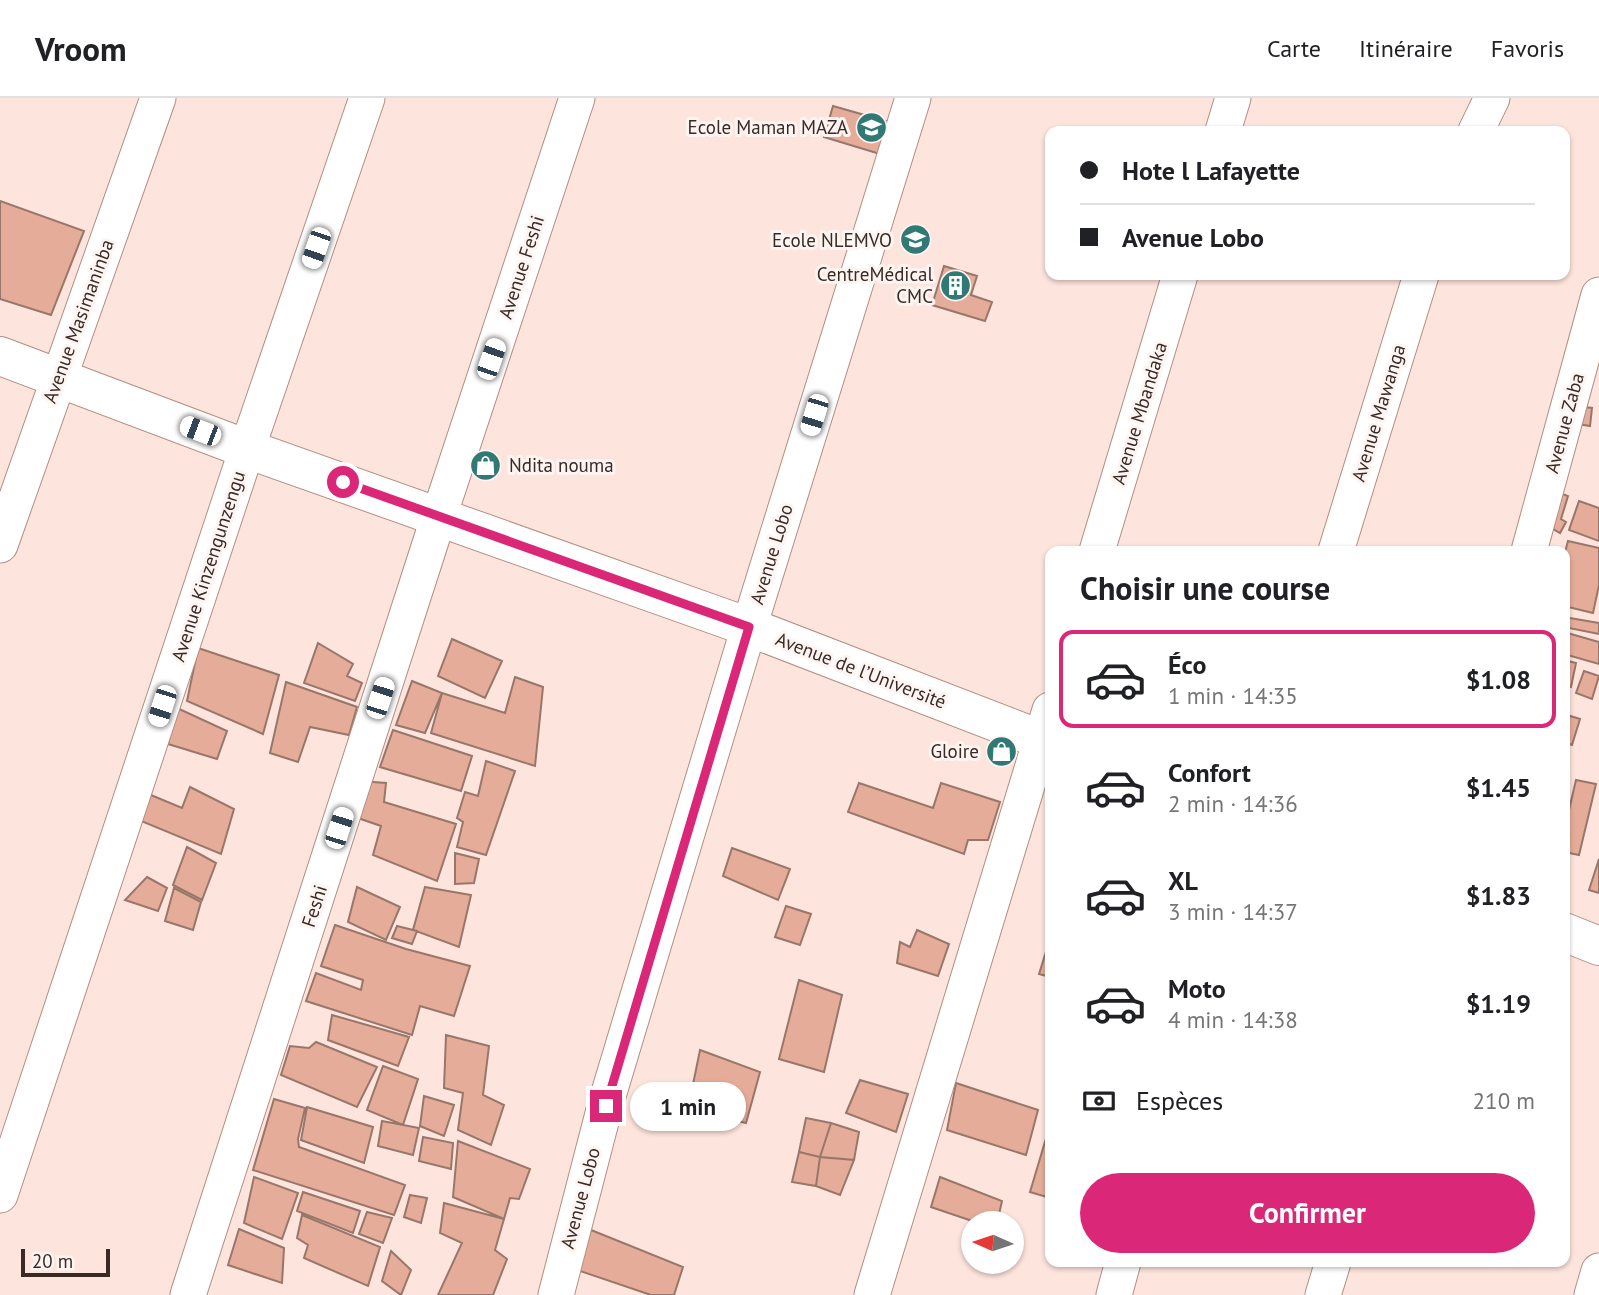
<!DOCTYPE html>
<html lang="fr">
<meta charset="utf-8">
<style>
body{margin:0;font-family:"PT Sans",sans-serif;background:#f6f6f6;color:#202124;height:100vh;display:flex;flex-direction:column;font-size:26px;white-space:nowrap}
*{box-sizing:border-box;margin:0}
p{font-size:23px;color:#757577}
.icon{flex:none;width:38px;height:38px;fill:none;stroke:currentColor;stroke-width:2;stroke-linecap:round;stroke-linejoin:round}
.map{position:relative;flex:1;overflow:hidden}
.sheet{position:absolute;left:1045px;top:448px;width:525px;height:721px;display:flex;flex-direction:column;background:#fff;border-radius:14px;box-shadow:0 2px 5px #0004}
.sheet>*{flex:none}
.top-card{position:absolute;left:1045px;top:28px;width:525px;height:154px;border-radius:14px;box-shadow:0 2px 5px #0004;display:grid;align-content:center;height:154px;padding:0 35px;background:#fff}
.needle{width:46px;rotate:273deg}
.controls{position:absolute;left:961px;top:1113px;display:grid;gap:14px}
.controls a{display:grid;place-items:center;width:63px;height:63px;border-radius:50%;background:#fff;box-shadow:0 2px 5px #0004;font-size:35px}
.scale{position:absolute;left:21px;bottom:18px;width:89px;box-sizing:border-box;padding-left:7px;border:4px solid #392a25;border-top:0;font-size:19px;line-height:24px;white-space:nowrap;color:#392a25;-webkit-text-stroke:5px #fef5f2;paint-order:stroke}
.end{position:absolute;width:32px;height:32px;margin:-16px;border:9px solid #db2777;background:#fff;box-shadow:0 0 0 4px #fff}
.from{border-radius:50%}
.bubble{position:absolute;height:49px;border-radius:24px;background:#fff;box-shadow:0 2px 5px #0004;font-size:23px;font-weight:600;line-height:49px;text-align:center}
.car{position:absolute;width:21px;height:42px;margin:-21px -10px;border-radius:9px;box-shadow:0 0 5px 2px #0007;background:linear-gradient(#fff 24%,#345 0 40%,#fff 0 76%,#345 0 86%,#fff 0)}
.top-card b{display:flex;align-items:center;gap:24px;height:66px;font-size:26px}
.top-card b+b{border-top:2px solid #e0e0e0}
.top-card i{width:18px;height:18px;background:#202124}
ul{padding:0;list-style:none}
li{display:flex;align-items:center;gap:21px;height:98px;margin:0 14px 10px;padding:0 21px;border:4px solid transparent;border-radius:14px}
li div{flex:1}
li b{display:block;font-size:26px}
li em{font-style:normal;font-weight:600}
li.on{border-color:#db2777}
li>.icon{width:63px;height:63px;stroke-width:1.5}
h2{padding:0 35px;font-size:32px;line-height:84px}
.pay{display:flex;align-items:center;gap:18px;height:77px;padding:0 35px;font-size:26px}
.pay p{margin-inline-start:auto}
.cta{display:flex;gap:14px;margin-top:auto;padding:14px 35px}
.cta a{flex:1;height:80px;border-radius:42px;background:#db2777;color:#fff;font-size:28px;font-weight:600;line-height:80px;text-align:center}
header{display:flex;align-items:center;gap:42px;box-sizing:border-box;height:98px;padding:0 35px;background:#fff;border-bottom:2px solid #e0e0e0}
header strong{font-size:33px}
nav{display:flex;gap:38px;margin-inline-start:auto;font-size:24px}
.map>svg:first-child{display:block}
.building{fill:#e5ad99;stroke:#99766a;stroke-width:2}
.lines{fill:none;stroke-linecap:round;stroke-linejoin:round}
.street-casing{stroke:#b38e82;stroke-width:37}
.secondary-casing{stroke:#b38e82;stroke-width:40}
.street{stroke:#fff;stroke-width:35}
.secondary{stroke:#fff;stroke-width:38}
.route{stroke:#db2777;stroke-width:9}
.labels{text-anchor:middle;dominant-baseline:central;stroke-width:6;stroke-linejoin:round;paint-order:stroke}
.poi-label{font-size:19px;fill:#392a25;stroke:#fef5f2;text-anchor:end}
.street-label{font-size:19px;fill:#392a25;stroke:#fef5f2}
</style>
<header>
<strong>Vroom</strong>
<nav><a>Carte</a><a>Itinéraire</a><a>Favoris</a></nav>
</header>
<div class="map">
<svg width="1599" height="1197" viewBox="0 0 1599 1197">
<rect width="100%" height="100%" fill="#fde4dc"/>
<path class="building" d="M 833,8 L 889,24 L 880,56 L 824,39 Z
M 0,103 L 84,133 L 51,217 L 0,201 Z
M 944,168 L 977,178 L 971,197 L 992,204 L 985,223 L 932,207 Z
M 1575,308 L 1592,310 L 1590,328 L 1572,325 Z
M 1554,393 L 1568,398 L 1561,421 L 1566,424 L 1560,435 L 1548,428 Z
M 1579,403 L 1599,410 L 1599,443 L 1569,432 Z
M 1568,443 L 1599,450 L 1599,487 L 1593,515 L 1564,508 L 1564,458 Z
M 1564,519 L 1599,525 L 1599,536 L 1564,529 Z
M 1564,534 L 1599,544 L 1599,566 L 1564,556 Z
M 452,541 L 502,563 L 485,600 L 438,578 Z
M 318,545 L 353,566 L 347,578 L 362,585 L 355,603 L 304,585 Z
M 198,550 L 279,577 L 263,636 L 187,603 Z
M 1564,562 L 1576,565 L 1571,589 L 1564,587 Z
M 1584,573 L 1599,578 L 1592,601 L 1576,595 Z
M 515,579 L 543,589 L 535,668 L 431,635 L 442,595 L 505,615 Z
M 412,583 L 442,595 L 425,635 L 396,627 Z
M 286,584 L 357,609 L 349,637 L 310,629 L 298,664 L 270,655 Z
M 177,610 L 227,633 L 217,661 L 168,646 Z
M 1564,616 L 1580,621 L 1572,647 L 1564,644 Z
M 393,632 L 472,658 L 461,693 L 380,669 Z
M 486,663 L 515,673 L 486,757 L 457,749 L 463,724 L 457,720 L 465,694 L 478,698 Z
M 1576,682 L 1596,686 L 1579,757 L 1564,754 L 1564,733 Z
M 359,683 L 386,685 L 384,704 L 456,726 L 437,783 L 373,757 L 381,728 L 352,718 Z
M 859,685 L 933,710 L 941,685 L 1000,704 L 988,742 L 968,742 L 964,756 L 848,714 Z
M 190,689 L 234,711 L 221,756 L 141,723 L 146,695 L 182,710 Z
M 187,749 L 216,765 L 202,802 L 173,787 Z
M 732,750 L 790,771 L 778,802 L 723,778 Z
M 455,755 L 479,761 L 474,785 L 455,786 Z
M 1599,761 L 1599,795 L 1589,792 Z
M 147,779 L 167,790 L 158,813 L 125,802 Z
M 357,789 L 400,809 L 386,842 L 348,824 Z
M 425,789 L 471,797 L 459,849 L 413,832 Z
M 174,790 L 201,804 L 193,832 L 165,823 Z
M 786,808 L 811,816 L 800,847 L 775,839 Z
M 335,827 L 406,851 L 470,868 L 454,918 L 420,908 L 412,937 L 306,903 L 316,875 L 361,892 L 363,882 L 321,868 Z
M 397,828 L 417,833 L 412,846 L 392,840 Z
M 917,832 L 949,846 L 938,878 L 897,865 L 900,844 L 910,849 Z
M 1050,841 L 1050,879 L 1039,876 Z
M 799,882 L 842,897 L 824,974 L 779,961 Z
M 332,917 L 409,939 L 398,968 L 328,942 Z
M 446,937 L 489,948 L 483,997 L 504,1007 L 491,1047 L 458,1032 L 463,995 L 444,990 Z
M 316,944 L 377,969 L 357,1009 L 281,977 L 290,948 L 309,950 Z
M 700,952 L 760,974 L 746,1025 L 712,1017 L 715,1001 L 691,996 Z
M 383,968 L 418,981 L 403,1027 L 367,1012 Z
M 860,982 L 908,996 L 896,1034 L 846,1015 Z
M 956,985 L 1038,1012 L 1026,1057 L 947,1032 Z
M 424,998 L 454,1007 L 444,1038 L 420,1028 Z
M 274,1001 L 305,1010 L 298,1041 L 299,1049 L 405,1087 L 394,1117 L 253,1072 Z
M 307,1009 L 373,1029 L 364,1065 L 301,1042 Z
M 806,1020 L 831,1025 L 820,1059 L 799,1054 Z
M 382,1023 L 419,1030 L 413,1057 L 378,1048 Z
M 831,1025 L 859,1034 L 854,1062 L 820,1059 Z
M 1050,1027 L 1050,1100 L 1030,1094 Z
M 423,1039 L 453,1045 L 451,1071 L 419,1063 Z
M 458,1043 L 530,1071 L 519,1101 L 510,1100 L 504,1121 L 453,1099 Z
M 799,1054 L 820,1059 L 816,1088 L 792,1084 Z
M 820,1059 L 854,1062 L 840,1097 L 816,1088 Z
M 254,1079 L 298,1095 L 282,1141 L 244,1125 Z
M 940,1079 L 1002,1103 L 997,1125 L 978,1125 L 931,1109 Z
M 303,1094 L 360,1113 L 353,1135 L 297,1113 Z
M 410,1097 L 427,1100 L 421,1125 L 404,1119 Z
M 444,1105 L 504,1121 L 495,1152 L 507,1161 L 493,1197 L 438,1197 L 462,1145 L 440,1135 Z
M 367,1114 L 392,1120 L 383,1145 L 359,1136 Z
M 302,1117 L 380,1149 L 368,1188 L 304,1160 L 308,1147 L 297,1140 Z
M 239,1131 L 284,1150 L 282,1185 L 228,1167 Z
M 591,1132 L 683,1169 L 674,1197 L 651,1197 L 577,1172 Z
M 391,1153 L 411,1172 L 401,1197 L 382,1183 Z"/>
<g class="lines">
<defs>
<path id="street" d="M 1223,33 L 1233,0
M 1476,33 L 1492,0
M 0,447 L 158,0
M 1097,453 L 1180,177
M 1336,453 L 1421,177
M 1529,453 L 1599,197
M 0,1097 L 247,351 L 367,0
M 188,1197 L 439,418 L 577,0
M 556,1197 L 605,1008 L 749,529 L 913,0
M 872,1197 L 1050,612
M 1114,1197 L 1123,1164
M 1323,1197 L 1333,1164
M 1592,1197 L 1599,1173"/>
<path id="secondary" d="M 0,258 L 247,351 L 749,529 L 1050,645
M 1564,834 L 1599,848"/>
</defs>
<use href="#street" class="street-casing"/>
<use href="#secondary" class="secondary-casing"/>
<use href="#street" class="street"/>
<use href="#secondary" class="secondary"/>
</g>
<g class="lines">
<path class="route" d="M 343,384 L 749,529 L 606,1008"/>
</g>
<defs>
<symbol id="school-disc" viewBox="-11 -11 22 22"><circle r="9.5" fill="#317975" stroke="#fef5f2"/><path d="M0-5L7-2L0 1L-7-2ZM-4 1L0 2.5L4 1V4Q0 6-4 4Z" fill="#fff"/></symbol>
<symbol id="building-disc" viewBox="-11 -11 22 22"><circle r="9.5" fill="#317975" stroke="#fef5f2"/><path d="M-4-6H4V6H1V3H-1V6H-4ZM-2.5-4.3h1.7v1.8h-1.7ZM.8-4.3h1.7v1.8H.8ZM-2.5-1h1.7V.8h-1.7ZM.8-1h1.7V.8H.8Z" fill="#fff"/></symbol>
<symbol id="shop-disc" viewBox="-11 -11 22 22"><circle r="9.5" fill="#317975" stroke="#fef5f2"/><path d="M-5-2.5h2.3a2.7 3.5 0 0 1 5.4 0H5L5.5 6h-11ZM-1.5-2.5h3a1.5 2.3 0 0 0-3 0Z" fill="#fff"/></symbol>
</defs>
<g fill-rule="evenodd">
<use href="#school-disc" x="854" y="12" width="35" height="35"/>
<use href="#school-disc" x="898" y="124" width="35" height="35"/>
<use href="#building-disc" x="938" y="170" width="35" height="35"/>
<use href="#shop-disc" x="468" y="350" width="35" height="35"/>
<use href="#shop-disc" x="984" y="636" width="35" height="35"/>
</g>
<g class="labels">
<g class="poi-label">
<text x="848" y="29">Ecole Maman MAZA</text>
<text x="892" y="142">Ecole NLEMVO</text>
<text x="933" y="176">CentreMédical<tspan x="933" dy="22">CMC</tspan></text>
<text x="509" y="367" text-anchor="start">Ndita nouma</text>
<text x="979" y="653">Gloire</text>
</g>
<g class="street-label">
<text transform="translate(521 169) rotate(-72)">Avenue Feshi</text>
<text transform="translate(78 223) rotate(-70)">Avenue Masimaninba</text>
<text transform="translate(1139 315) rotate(-73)">Avenue Mbandaka</text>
<text transform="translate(1378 315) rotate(-73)">Avenue Mawanga</text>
<text transform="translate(1564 325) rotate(-75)">Avenue Zaba</text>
<text transform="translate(771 456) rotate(-73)">Avenue Lobo</text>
<text transform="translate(208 468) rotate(-72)">Avenue Kinzengunzengu</text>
<text transform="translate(861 572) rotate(21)">Avenue de l’Université</text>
<text transform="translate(314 808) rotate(-72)">Feshi</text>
<text transform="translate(580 1100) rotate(-75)">Avenue Lobo</text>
</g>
</g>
</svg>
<div class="controls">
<a><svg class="needle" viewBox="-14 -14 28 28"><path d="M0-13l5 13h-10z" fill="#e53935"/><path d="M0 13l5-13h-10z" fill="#757577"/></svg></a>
</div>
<div class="scale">20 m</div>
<i class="end from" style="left:343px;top:384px"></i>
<i class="end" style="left:606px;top:1008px"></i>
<div class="bubble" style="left:630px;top:984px;width:116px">1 min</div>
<i class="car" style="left:316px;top:150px;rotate:199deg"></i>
<i class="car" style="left:491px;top:261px;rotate:19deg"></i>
<i class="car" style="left:814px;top:317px;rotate:197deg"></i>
<i class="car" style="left:200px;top:333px;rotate:291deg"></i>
<i class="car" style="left:380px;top:600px;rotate:18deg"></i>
<i class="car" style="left:162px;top:608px;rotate:198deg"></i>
<i class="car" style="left:339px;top:730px;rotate:18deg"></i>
<div class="top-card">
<b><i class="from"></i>Hote l Lafayette</b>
<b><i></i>Avenue Lobo</b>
</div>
<section class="sheet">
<h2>Choisir une course</h2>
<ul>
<li class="on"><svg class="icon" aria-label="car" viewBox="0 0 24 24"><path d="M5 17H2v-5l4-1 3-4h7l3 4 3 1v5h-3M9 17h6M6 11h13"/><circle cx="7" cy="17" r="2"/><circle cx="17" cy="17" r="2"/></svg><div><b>Éco</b><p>1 min · 14:35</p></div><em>$1.08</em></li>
<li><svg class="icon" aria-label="car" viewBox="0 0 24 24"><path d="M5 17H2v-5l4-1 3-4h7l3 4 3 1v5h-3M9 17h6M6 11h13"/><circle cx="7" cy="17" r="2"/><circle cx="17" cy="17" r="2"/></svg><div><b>Confort</b><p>2 min · 14:36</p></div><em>$1.45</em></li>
<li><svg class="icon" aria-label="car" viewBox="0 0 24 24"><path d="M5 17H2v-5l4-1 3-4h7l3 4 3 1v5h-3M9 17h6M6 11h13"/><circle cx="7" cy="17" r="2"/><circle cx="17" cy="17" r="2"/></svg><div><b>XL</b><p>3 min · 14:37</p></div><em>$1.83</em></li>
<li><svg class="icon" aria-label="car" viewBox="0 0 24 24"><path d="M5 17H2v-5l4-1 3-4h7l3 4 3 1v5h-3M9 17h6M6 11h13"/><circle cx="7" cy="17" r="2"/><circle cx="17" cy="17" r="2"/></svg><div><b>Moto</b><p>4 min · 14:38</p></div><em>$1.19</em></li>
</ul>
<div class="pay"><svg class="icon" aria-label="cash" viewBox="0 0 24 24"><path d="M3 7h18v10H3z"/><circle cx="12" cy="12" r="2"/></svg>Espèces<p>210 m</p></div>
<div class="cta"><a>Confirmer</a></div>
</section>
</div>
